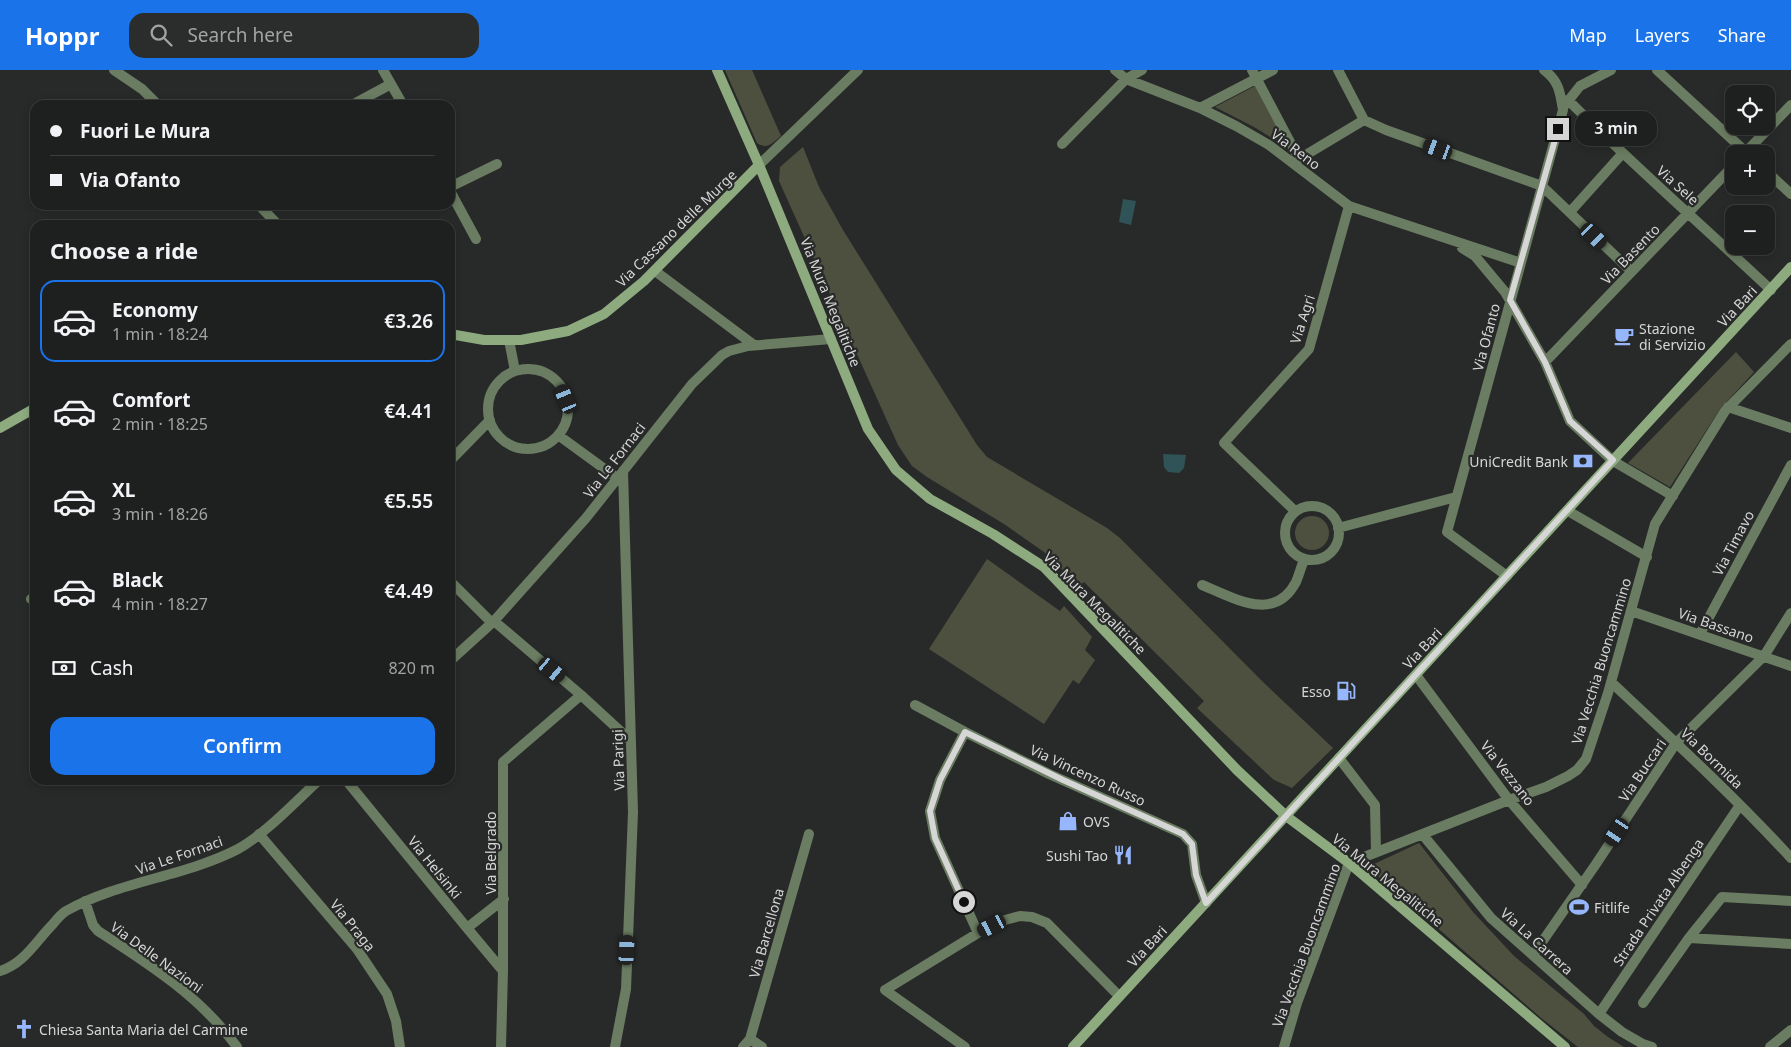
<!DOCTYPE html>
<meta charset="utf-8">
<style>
body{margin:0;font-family:"Noto Sans",sans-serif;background:#2b2d2c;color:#f1f3f6;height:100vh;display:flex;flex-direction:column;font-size:19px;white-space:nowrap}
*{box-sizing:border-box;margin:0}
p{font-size:16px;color:#a1a3a4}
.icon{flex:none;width:28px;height:28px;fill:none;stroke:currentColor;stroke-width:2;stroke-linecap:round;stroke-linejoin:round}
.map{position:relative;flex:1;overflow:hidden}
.panel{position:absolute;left:30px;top:150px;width:425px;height:565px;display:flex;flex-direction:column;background:#1e201f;border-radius:15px;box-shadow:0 2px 8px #0003,0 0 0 1px #3c3e3d}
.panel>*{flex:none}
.top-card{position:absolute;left:30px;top:30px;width:425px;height:110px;border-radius:15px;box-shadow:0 2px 8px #0003,0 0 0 1px #3c3e3d;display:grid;align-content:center;height:110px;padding:0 20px;background:#1e201f}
.buttons{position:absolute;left:1725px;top:15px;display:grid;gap:10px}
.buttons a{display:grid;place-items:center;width:50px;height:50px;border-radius:10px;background:#1e201f;box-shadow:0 2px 8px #0003,0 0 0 1px #3c3e3d;font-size:25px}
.end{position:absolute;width:22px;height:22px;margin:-11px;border:6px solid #d5d6d5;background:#111;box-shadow:0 0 0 2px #111}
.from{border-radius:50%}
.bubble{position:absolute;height:35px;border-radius:15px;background:#1e201f;box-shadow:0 2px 8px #0003,0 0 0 1px #3c3e3d;font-size:16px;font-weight:600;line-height:35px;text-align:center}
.car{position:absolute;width:15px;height:30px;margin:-15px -8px;border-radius:6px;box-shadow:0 0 4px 1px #0007;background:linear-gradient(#222 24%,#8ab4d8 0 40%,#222 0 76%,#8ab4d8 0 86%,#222 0)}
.top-card b{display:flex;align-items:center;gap:18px;height:48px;font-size:19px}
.top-card b+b{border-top:1px solid #3c3e3d}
.top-card i{width:12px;height:12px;background:#f1f3f6}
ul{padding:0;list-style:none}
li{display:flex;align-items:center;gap:15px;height:82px;margin:0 10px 8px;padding:0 10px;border:2px solid transparent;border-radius:15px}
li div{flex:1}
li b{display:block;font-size:19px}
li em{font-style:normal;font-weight:600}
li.selected{border-color:#1a73e8}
li>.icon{width:45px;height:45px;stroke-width:1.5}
h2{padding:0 20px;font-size:22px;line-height:60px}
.pay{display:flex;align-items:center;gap:12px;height:55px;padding:0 20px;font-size:19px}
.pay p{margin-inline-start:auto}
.primary-button{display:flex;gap:10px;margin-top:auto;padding:10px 20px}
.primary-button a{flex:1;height:58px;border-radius:15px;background:#1a73e8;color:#fff;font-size:20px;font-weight:600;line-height:58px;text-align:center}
header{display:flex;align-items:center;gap:30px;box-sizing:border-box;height:70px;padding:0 25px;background:#1a73e8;color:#fff}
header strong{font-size:24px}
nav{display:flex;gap:28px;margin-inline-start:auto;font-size:18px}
.search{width:350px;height:45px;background:#2b2d2c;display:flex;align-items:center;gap:12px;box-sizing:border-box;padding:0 18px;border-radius:15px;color:#a1a3a4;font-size:19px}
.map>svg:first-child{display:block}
.green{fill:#4e503f}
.water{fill:#2f5356}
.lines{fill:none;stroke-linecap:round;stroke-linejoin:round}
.street{stroke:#6a7c61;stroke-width:10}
.secondary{stroke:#8eab80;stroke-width:10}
.route{stroke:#d5d6d5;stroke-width:6}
.labels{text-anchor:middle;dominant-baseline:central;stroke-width:4.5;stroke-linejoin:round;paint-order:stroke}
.street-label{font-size:14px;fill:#d5d6d5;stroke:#282a29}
.poi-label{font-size:14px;fill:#d5d6d5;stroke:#282a29;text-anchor:start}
</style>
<header>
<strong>Hoppr</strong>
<div class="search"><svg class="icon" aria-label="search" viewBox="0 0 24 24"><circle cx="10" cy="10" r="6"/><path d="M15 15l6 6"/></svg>Search here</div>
<nav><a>Map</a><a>Layers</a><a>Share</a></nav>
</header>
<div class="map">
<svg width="1791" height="977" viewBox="0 0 1791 977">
<rect width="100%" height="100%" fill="#282a29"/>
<path class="green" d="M 725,0 L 752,0 L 781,66 C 772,73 768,80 757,73 Z
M 1255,16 L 1287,77 L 1254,57 L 1215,37 Z
M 803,77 L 819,117 L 843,160 L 977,375 L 987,387 L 1107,458 L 1120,468 L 1264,613 L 1333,678 L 1292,718 L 1274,710 L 1197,638 L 1204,631 L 1084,512 L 1079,516 L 1044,482 L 1004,454 L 927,407 L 912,396 L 898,375 L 779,111 L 780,97 Z
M 1736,282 L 1754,302 L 1720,339 L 1670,417 L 1628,393 Z
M1295 463a17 17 0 1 1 34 0a17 17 0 1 1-34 0Z
M 987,489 L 1060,541 L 1064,536 L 1092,567 L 1085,580 L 1095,590 L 1079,614 L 1073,610 L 1044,654 L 929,579 Z
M 1419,773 L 1473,842 L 1514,886 L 1584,944 L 1594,956 L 1608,967 L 1624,977 L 1578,977 L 1540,947 L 1373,802 L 1374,794 Z"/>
<path class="water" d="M 1123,129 L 1136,131 L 1131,155 L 1119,152 Z
M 1163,384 L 1186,385 L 1184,398 L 1179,403 L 1168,402 L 1164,397 Z"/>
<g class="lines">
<path class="street" d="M 114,0 L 142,19 L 158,35
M 383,0 L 403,35
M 1115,0 L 1126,9 L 1200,38 L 1236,56 L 1269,75 L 1349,136 L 1521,193
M 1252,0 L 1299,89
M 1338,0 L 1364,50 L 1386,60 L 1542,116 L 1631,201
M 1657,0 L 1748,84
M 1568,30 C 1633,95 1703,156 1771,220
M 352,35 L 391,14
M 1565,35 L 1580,16 L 1611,0
M 1200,38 L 1273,0
M 1062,74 L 1126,9 L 1142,0
M 1744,84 L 1791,35
M 1294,92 L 1364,50
M 759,95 L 858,0
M 1766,101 L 1791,124
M 450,117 L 497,94
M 450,121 L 476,169
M 259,135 L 278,155
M 1570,142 L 1622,84
M 1462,178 L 1475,186 L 1505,222 L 1545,292 L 1570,351 L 1613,391 L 1673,426
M 655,201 L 754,275
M 509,270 L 515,301
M 1545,292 L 1734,95
M488 339a40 40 0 1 1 80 0a40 40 0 1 1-80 0Z
M 1728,337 L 1791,358
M 558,365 L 617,408
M 450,391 L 490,350
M1285 463a27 27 0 1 1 54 0a27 27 0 1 1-54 0Z
M 1295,441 L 1224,373 L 1309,279 L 1349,136
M 1568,441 L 1647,487
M 1338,458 L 1456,427
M 1507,506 L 1447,462 L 1563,40 C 1560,22 1559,11 1544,0
M 450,511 L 492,553
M 1202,515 C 1233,527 1274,554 1296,512 C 1299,505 1301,497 1304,490
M 31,529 L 35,526
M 1631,541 L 1791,596
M 494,551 L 581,625 L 631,671
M 1700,564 L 1791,395
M 450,591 L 494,551 L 586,448 L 692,314 L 722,285 L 729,281 L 748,276 L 831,269
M 1416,605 L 1509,730 L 1582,815
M 1611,612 C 1672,669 1734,726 1791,788
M 915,635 L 965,662 L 1049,704 L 1183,764 L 1192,774 L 1196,805 L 1206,833
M 965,662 L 940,710 L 930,741 L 935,768 L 978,863
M 1339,688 L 1375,735 L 1376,782
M 346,710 L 467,858 L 503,901
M 259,764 L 357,879 L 387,924 L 396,951 L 400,977
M 1423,765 L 1491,848 L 1599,944 L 1622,962 L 1643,974 L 1652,977
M 85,831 L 93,855 L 98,861 C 149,894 201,927 237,977
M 467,858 L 504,829
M 1689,868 L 1722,827 L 1791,831
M 1533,885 L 1596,794 L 1676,673 L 1764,586 L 1791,543
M 0,901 C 24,894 36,871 53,854 C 57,849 61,844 66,841 C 119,811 184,807 238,779 C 264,765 296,731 319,710
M 1643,933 L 1689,868 L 1791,874
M 1599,944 L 1740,735
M 750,969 L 809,764
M 501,977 L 503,901 L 503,692 L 581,625
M 615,977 L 626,919 L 633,742 L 623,401
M 743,977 L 750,969 L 762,977
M 965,977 L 885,920 L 978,863 L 1005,850 L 1020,846 L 1032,847 L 1047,853 L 1119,926
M 1284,977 L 1297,933 L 1349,793 L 1509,730 L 1546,717 L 1568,706 L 1577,700 L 1586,689 L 1608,623 L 1655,454 L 1725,341 L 1791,274
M 1770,977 L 1791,960"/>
<path class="secondary" d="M 717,0 L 759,95 L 868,359 L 896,400 L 930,429 L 993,464 L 1044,497 L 1237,700 L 1286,746 L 1349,793 L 1565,977
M 450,264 L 484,270 L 521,270 L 568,261 L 604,244 L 644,211 L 759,95
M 0,358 L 35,338
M 1073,977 L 1791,197"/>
</g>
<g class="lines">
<path class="route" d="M 964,832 L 935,768 L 930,741 L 940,710 L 965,662 L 1063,710 L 1183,764 L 1192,774 L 1196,805 L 1206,833 L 1613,390 L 1570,351 L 1545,292 L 1510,230 L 1558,59"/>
</g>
<defs>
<symbol id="cafe-bare" viewBox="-9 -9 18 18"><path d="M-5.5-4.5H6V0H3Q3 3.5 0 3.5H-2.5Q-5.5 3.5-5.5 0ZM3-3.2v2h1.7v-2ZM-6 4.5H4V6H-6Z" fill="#96b6fd" stroke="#282a29" stroke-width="2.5" paint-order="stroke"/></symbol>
<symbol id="bank-bare" viewBox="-9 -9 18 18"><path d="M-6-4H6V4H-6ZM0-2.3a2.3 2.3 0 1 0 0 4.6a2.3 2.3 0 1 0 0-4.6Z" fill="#96b6fd" stroke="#282a29" stroke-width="2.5" paint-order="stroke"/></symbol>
<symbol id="fuel-bare" viewBox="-9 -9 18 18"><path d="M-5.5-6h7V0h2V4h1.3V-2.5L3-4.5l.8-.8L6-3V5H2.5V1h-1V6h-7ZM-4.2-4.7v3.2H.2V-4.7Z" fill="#96b6fd" stroke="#282a29" stroke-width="2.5" paint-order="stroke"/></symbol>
<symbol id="shop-bare" viewBox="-9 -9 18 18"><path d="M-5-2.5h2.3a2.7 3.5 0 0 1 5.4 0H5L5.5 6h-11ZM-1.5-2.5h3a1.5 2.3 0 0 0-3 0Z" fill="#96b6fd" stroke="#282a29" stroke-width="2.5" paint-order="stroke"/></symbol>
<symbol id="restaurant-bare" viewBox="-9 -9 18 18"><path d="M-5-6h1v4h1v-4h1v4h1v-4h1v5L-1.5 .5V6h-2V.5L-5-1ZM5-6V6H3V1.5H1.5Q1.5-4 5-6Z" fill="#96b6fd" stroke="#282a29" stroke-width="2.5" paint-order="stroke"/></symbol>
<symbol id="stadium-bare" viewBox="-9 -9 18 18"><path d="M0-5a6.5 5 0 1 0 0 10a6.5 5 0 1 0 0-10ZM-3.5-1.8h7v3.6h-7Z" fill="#96b6fd" stroke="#282a29" stroke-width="2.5" paint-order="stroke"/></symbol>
<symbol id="church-bare" viewBox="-9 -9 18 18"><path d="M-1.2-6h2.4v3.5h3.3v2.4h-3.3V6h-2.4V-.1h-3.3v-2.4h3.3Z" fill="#96b6fd" stroke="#282a29" stroke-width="2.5" paint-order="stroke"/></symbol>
</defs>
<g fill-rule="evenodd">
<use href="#cafe-bare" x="1610" y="252" width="28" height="28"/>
<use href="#bank-bare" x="1569" y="377" width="28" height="28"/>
<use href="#fuel-bare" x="1332" y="607" width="28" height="28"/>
<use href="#shop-bare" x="1054" y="737" width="28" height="28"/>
<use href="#restaurant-bare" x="1109" y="771" width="28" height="28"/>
<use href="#stadium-bare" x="1565" y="823" width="28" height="28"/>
<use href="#church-bare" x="10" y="945" width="28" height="28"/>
</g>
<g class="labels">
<g class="street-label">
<text transform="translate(1296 79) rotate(37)">Via Reno</text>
<text transform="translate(1678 115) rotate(42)">Via Sele</text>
<text transform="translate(676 158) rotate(-44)">Via Cassano delle Murge</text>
<text transform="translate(1630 184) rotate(-46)">Via Basento</text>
<text transform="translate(831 232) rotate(68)">Via Mura Megalitiche</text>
<text transform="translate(1737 236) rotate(-47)">Via Bari</text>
<text transform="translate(1302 249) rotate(-72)">Via Agri</text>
<text transform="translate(1486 267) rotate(-75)">Via Ofanto</text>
<text transform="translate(614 390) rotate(-52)">Via Le Fornaci</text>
<text transform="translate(1733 473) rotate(-62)">Via Timavo</text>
<text transform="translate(1095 533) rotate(45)">Via Mura Megalitiche</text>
<text transform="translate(1716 555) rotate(19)">Via Bassano</text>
<text transform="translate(1422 578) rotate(-47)">Via Bari</text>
<text transform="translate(1601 591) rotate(-73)">Via Vecchia Buoncammino</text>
<text transform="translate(1712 688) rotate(44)">Via Bormida</text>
<text transform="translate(618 690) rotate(-92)">Via Parigi</text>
<text transform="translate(1642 700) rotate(-56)">Via Buccari</text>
<text transform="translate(1508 703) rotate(52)">Via Vezzano</text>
<text transform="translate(1088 705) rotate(25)">Via Vincenzo Russo</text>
<text transform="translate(490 783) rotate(-90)">Via Belgrado</text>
<text transform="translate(179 785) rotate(-19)">Via Le Fornaci</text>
<text transform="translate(435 797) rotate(51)">Via Helsinki</text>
<text transform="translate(1388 810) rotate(39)">Via Mura Megalitiche</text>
<text transform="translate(1658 832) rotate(-56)">Strada Privata Albenga</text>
<text transform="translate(353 855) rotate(51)">Via Praga</text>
<text transform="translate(766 863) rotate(-74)">Via Barcellona</text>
<text transform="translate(1537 871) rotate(42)">Via La Carrera</text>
<text transform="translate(1306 875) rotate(-70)">Via Vecchia Buoncammino</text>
<text transform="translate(1147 876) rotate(-47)">Via Bari</text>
<text transform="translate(157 887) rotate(36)">Via Delle Nazioni</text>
</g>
<g class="poi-label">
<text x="1639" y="258">Stazione<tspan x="1639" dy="16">di Servizio</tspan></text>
<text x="1568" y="391" text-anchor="end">UniCredit Bank</text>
<text x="1331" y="621" text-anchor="end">Esso</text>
<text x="1083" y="751">OVS</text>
<text x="1108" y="785" text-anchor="end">Sushi Tao</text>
<text x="1594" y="837">Fitlife</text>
<text x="39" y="959">Chiesa Santa Maria del Carmine</text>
</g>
</g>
</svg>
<div class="buttons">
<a><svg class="icon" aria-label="locate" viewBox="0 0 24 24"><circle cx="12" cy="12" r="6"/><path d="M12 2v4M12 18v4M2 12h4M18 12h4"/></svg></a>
<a>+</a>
<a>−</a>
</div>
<i class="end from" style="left:964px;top:832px"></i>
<i class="end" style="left:1558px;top:59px"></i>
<div class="bubble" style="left:1575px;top:41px;width:82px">3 min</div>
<i class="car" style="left:1438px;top:79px;rotate:290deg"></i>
<i class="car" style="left:1594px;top:166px;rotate:134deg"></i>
<i class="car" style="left:566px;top:329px;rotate:337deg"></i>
<i class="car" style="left:552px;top:600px;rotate:130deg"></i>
<i class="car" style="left:1617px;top:762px;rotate:214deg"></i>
<i class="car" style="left:992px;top:856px;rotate:243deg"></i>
<i class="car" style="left:627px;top:880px;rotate:3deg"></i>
<div class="top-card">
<b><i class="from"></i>Fuori Le Mura</b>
<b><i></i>Via Ofanto</b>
</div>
<section class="panel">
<h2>Choose a ride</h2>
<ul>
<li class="selected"><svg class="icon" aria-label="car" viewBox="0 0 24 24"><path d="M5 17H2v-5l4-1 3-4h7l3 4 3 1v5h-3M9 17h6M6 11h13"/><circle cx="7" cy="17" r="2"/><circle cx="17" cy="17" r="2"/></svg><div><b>Economy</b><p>1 min · 18:24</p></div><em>€3.26</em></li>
<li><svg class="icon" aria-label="car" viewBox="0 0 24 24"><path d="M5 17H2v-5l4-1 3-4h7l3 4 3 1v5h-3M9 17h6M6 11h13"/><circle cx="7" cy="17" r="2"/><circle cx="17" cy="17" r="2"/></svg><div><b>Comfort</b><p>2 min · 18:25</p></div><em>€4.41</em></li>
<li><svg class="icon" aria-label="car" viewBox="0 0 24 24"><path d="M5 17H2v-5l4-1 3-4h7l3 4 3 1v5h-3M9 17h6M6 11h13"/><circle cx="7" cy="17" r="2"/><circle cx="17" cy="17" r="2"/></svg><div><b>XL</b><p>3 min · 18:26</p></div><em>€5.55</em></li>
<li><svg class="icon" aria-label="car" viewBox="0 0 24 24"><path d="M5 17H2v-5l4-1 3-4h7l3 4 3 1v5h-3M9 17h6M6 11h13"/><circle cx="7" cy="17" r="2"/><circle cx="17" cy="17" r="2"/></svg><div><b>Black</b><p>4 min · 18:27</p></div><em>€4.49</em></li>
</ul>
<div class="pay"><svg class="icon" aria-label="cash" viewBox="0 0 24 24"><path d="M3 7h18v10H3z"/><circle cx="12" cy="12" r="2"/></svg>Cash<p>820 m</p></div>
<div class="primary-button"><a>Confirm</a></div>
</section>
</div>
